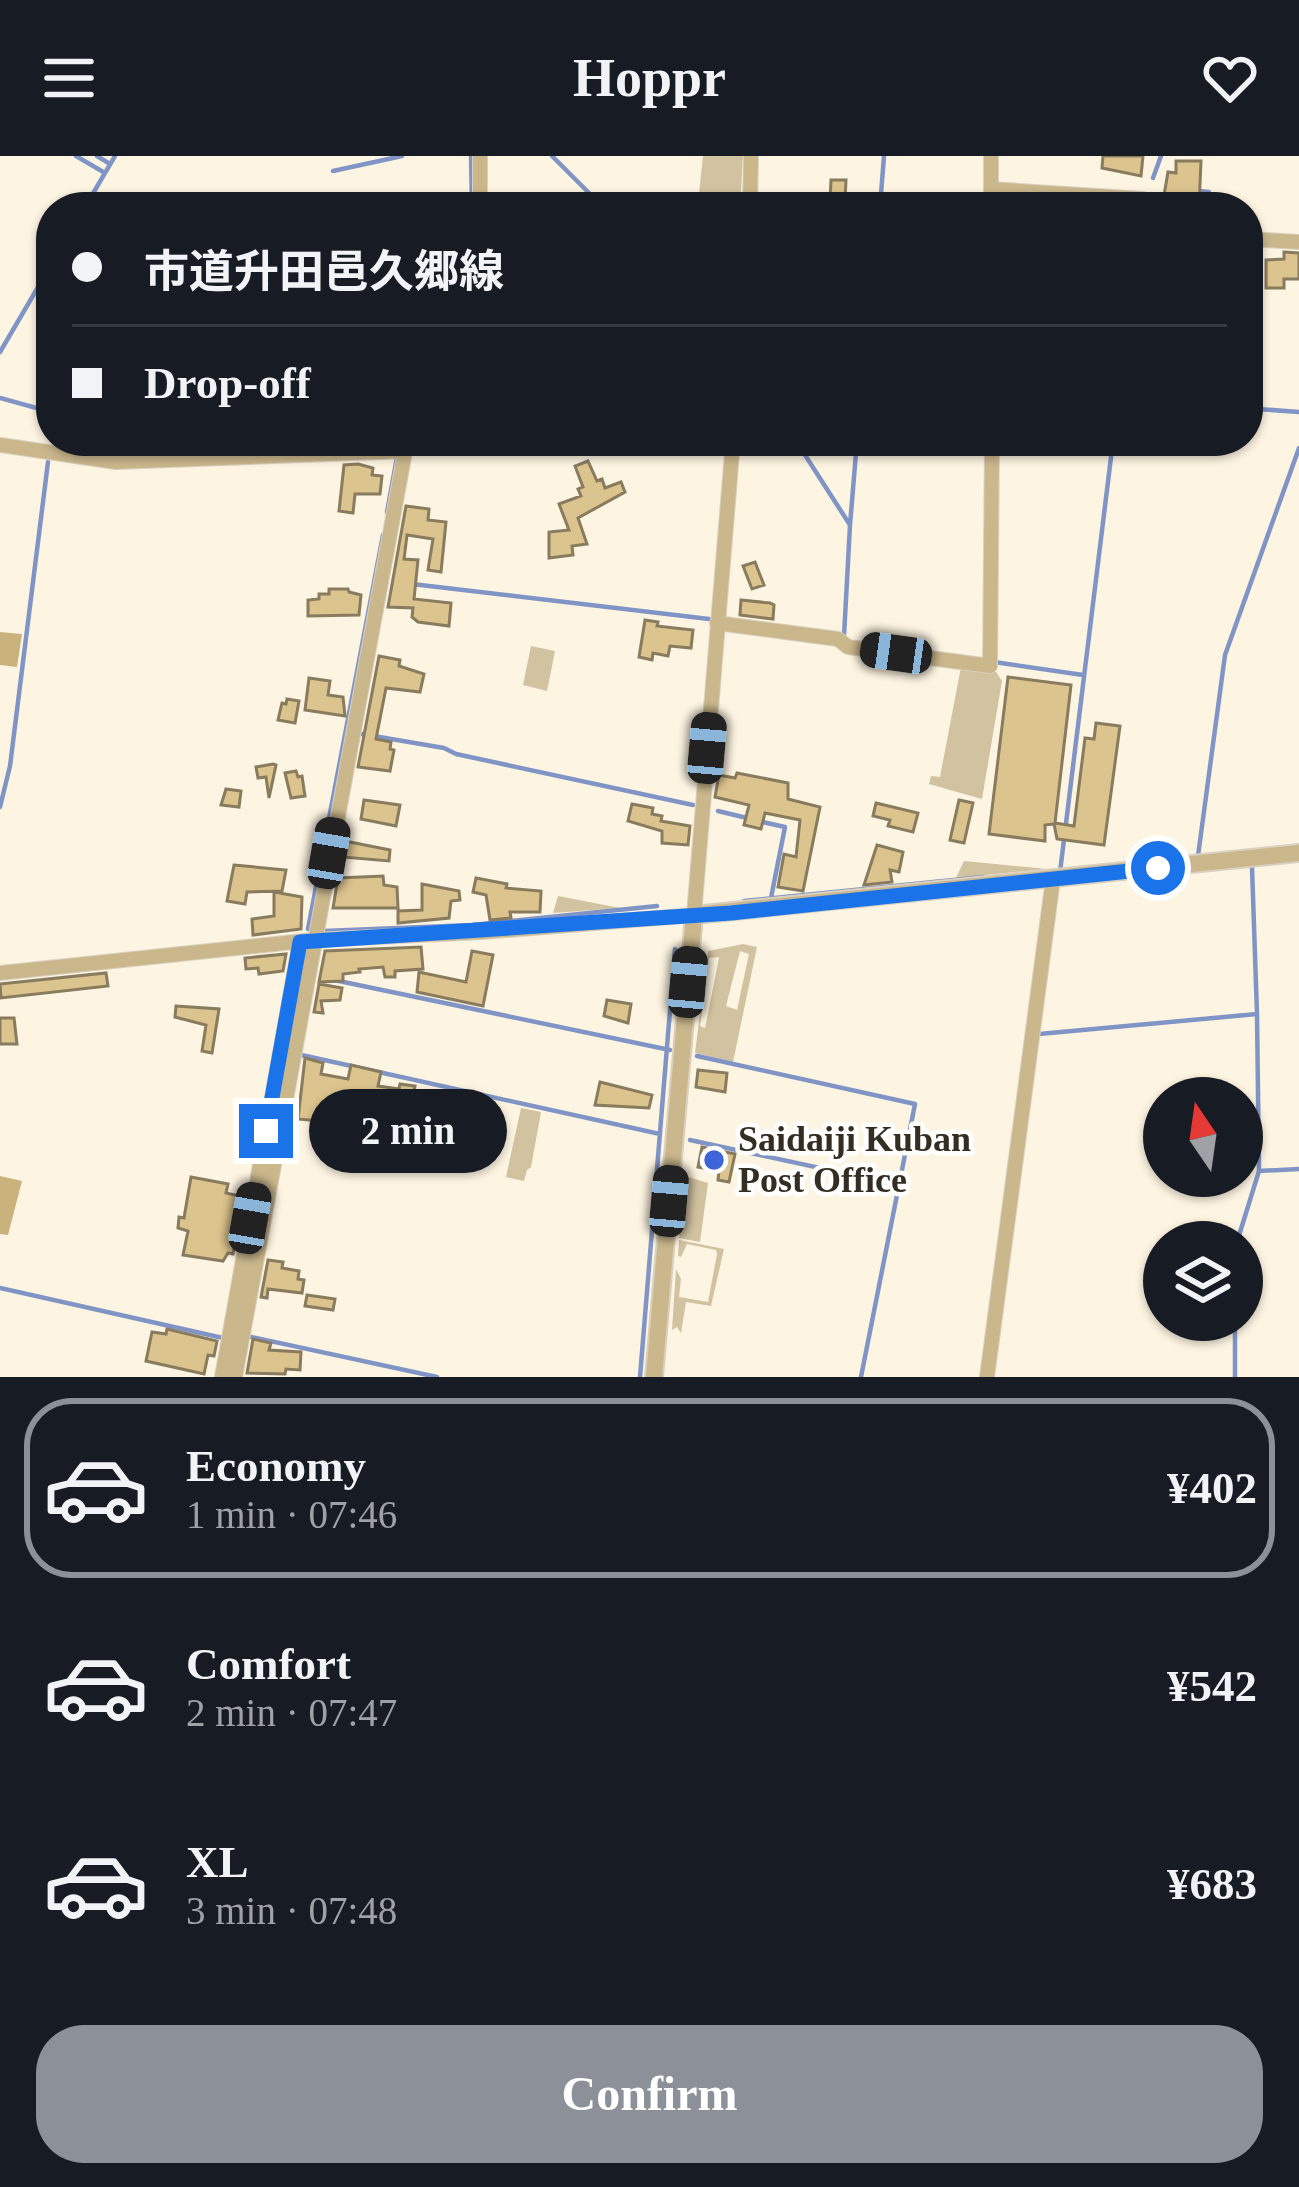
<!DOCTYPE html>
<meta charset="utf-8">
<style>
body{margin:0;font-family:"Times New Roman","Noto Sans JP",serif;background:#20242c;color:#f1f3f6;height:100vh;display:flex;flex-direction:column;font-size:45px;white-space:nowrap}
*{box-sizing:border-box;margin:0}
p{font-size:39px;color:#9ea1a6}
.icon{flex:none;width:66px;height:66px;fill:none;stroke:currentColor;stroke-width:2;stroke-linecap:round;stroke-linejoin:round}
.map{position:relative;height:1221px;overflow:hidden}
.drawer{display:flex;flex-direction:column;background:#171b24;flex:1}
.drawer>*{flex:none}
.hud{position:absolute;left:36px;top:36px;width:1227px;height:264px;border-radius:48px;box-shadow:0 3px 9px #0004;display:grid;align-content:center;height:264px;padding:0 36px;background:#171b24}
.needle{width:78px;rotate:347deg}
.tools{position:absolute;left:1143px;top:921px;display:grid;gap:24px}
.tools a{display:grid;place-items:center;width:120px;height:120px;border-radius:50%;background:#171b24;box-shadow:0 3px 9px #0004;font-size:60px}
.end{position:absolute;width:54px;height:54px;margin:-27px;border:15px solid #1a73e8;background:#fff;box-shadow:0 0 0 6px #fff}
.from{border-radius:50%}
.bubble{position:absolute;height:84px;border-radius:42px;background:#171b24;box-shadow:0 3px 9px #0004;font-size:39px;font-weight:700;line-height:84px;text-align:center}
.car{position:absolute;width:36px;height:72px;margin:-36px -18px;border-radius:15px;box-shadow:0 0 9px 3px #0007;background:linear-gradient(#222 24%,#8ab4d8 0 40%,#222 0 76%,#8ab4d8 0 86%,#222 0)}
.hud b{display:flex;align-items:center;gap:42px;height:114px;font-size:45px}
.hud b+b{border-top:3px solid #363941}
.hud i{width:30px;height:30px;background:#f1f3f6}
ul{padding:21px 0 0;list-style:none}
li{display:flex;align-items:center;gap:36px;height:180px;margin:0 24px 18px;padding:0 12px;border:6px solid transparent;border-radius:48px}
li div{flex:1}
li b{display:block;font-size:45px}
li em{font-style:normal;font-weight:700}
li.selected{border-color:#8c9099}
li>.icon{width:108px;height:108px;stroke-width:1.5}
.button{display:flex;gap:24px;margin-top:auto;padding:24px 36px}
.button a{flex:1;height:138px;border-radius:48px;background:#8c9099;color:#fff;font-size:48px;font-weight:700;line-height:138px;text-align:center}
header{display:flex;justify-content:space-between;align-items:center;height:156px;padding:0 36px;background:#171b24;font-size:54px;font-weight:700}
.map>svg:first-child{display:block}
.green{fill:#d1c2a0;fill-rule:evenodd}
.forest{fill:#cab27d}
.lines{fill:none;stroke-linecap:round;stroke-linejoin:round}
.stream{stroke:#8095c5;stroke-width:4.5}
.building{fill:#dcc48e;stroke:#897b5e;stroke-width:3}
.minor-casing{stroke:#d9d0bf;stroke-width:16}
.tertiary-casing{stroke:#d9d0bf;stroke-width:20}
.minor{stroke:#cab78c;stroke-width:14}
.tertiary{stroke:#cab78c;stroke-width:16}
.route{stroke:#1a73e8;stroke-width:15}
.poi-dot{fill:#3e65d7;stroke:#fff;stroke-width:4.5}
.labels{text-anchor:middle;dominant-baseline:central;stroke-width:9;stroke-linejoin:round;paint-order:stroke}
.poi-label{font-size:36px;font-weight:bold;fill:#342e22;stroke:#fff;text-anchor:start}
</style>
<header><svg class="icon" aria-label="menu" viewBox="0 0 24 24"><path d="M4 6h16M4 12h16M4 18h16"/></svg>Hoppr<svg class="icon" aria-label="heart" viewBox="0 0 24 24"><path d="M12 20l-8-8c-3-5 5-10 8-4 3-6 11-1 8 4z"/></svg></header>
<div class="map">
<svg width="1299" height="1221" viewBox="0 0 1299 1221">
<rect width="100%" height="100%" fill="#fdf4e1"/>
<path class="green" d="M 703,0 L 743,0 L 740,51 L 698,47 Z
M 531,490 L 555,495 L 547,535 L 523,529 Z
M 961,511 L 996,516 L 1002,525 L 982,643 L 929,628 L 931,620 L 940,621 Z
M 964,705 L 1047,713 L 956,722 Z
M 558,740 L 620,752 L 553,757 Z
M 743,788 L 757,791 L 733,906 L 695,897 L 708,795 ZM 740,795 L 749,798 L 737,854 L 726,850 ZM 718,801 L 719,802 L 705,872 L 700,870 L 709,802 Z
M 521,952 L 541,956 L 531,1011 L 527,1014 L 524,1025 L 506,1021 Z
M 685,1020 L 708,1027 L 700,1086 L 679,1082 Z
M 679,1084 L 724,1093 L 711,1150 L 686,1146 L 681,1177 L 677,1171 L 672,1174 L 676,1113 L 681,1123 L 679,1141 L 708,1146 L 717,1098 L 716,1094 L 687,1088 L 681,1101 L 678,1100 Z"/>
<path class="forest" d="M 0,476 L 22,478 L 17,511 L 0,509 Z
M 0,1020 L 22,1025 L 8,1079 L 0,1078 Z"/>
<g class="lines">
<path class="stream" d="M 76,0 L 105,17
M 97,0 L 110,8
M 471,0 L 472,51
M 552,0 L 603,51
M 333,15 L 402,0
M 1153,22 L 1161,0
M 1199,35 L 1209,36 L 1209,51
M 85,51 L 115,0
M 880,51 L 884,0
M 0,196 L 51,109
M 0,242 L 51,256
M 1248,247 L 1258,253 L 1299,256
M 796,285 L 850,369 L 844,480
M 387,356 L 400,285
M 850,369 L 857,285
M 412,428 L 709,463
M 994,506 L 1083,519
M 356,577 L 444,592 L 456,598 L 693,649
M 0,651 L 10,610 L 48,306
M 718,655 L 747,662
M 758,665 L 785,671 L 771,742
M 1198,700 L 1225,499 L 1299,292
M 1252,711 L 1257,858
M 1060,716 L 1113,285
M 744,745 L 983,721
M 308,773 L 383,379
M 324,775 L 472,769 L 657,750
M 334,824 L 670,894
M 1039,878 L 1257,858 L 1259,1015 L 1237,1086
M 297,898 L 660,978
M 697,900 L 915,948 L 861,1221
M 283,921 L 305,797
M 690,984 L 899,1029
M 1259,1015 L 1299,1013
M 0,1132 L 223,1182
M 1235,1164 L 1235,1221
M 247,1180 L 437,1221
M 640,1221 L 675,793"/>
</g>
<path class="building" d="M 1103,0 L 1143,0 L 1141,20 L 1102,12 Z
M 1176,5 L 1201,5 L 1199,51 L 1162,51 L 1168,16 L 1176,17 Z
M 831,24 L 846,24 L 845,45 L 830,44 Z
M 1284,96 L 1299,97 L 1299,123 L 1284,123 L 1284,132 L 1266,132 L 1266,104 L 1284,103 Z
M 588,305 L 597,325 L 602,323 L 605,332 L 621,326 L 625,336 L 578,362 L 587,388 L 572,390 L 573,399 L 549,402 L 549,376 L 569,374 L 559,348 L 581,340 L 578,333 L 583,331 L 575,310 Z
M 358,308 L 373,312 L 372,319 L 382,320 L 380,338 L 355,338 L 353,357 L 339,355 L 344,309 Z
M 406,350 L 429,353 L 428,364 L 446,366 L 441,416 L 428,414 L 433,383 L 407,379 L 404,403 L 418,404 L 414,443 L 451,447 L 449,470 L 418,466 L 412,461 L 413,452 L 388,451 Z
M 755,406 L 764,429 L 752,433 L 743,410 Z
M 329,433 L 348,433 L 349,436 L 361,439 L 359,459 L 308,460 L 308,444 L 319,443 L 319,438 L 329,438 Z
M 741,444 L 770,447 L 774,449 L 773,463 L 740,459 Z
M 645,464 L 658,466 L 657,470 L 693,474 L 691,492 L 670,490 L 668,500 L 653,497 L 652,504 L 639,501 Z
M 379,500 L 400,504 L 399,510 L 424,518 L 420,536 L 386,532 L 376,583 L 391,586 L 390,593 L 394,594 L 390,615 L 358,611 Z
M 1008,521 L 1071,529 L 1055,667 L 1074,670 L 1085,582 L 1094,583 L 1096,567 L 1120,570 L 1104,689 L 1057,683 L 1054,668 L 1045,669 L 1045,685 L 989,678 Z
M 309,522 L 330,525 L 328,539 L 343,541 L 345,560 L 305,554 Z
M 287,543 L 299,545 L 295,567 L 278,564 L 282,547 L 286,548 Z
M 273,608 L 276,609 L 269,642 L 266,621 L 258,622 L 256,611 Z
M 296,615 L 298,621 L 302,620 L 305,640 L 291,642 L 285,617 Z
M 737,617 L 788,627 L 788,643 L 820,651 L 803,735 L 778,731 L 784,698 L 796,701 L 800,664 L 765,657 L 761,673 L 744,669 L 749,649 L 715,641 L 719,619 L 735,622 Z
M 226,633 L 241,635 L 239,651 L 221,649 Z
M 364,644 L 400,649 L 396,670 L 361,663 Z
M 959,644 L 973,647 L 964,687 L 950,684 Z
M 876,647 L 918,657 L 913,676 L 888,670 L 890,664 L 873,660 Z
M 632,648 L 653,652 L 652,658 L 662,660 L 661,665 L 690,670 L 688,689 L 662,687 L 662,675 L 628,665 Z
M 345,685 L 390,694 L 389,705 L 342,701 Z
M 877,689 L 903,696 L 899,716 L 890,714 L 892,726 L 864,729 Z
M 234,709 L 286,714 L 282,735 L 247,736 L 245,748 L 227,745 Z
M 383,720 L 384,729 L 397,731 L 398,752 L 333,752 L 338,722 Z
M 476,722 L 507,728 L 506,732 L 541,735 L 540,756 L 510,756 L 511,762 L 490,764 L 486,739 L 473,736 Z
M 422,728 L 459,735 L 460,744 L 451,745 L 449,762 L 398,767 L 398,755 L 422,754 Z
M 274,736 L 302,741 L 301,773 L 253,779 L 252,763 L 274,760 Z
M 421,791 L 423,813 L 395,815 L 395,821 L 385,821 L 383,811 L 359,813 L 360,816 L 343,818 L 343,825 L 319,826 L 325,795 Z
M 472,795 L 493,799 L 483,850 L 417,836 L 419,816 L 466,826 Z
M 286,798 L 283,815 L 259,818 L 258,812 L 246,813 L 245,802 Z
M 106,817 L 108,830 L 1,842 L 0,828 Z
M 319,828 L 342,832 L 340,844 L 321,845 L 323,857 L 314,856 Z
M 607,844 L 631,848 L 628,867 L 604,860 Z
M 176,850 L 219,853 L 212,897 L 202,895 L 206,869 L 175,861 Z
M 0,862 L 14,862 L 17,888 L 0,888 Z
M 305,902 L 323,907 L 321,918 L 348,923 L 351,909 L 381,916 L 378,930 L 399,933 L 400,928 L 415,930 L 412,947 L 388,944 L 387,952 L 354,948 L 345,952 L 332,950 L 329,966 L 298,963 Z
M 698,914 L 727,917 L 725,936 L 696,931 Z
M 600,926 L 652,939 L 649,952 L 595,949 Z
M 702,991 L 735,998 L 729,1026 L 718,1024 L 719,1015 L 698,1011 Z
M 191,1021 L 228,1028 L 226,1037 L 243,1041 L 233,1098 L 228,1097 L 223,1105 L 183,1099 L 188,1075 L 178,1072 L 179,1061 L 184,1062 Z
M 268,1104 L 283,1106 L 282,1112 L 299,1115 L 298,1123 L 304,1124 L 302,1137 L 268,1133 L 267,1142 L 261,1141 Z
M 307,1139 L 335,1143 L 333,1154 L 305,1150 Z
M 167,1173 L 217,1185 L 214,1200 L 208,1199 L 204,1218 L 146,1205 L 152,1176 L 166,1178 Z
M 253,1183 L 271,1187 L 269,1194 L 301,1196 L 300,1214 L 286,1213 L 285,1218 L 247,1217 Z"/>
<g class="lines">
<defs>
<path id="minor" d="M 991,33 L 1143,43 L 1143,51
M 480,51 L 480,0
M 750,51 L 751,0
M 991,51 L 991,0
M 1248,83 L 1299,86
M 0,289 L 116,306 L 405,295
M 717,467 L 838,483 L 848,491 L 990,510 L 992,285
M 0,817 L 313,784 L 482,776 L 694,759 L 733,285
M 222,1221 L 300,786
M 235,1221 L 407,285
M 987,1221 L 1053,723"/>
<path id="tertiary" d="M 654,1221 L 694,759 L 1299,697"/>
</defs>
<use href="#minor" class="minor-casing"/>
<use href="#tertiary" class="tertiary-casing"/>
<use href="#minor" class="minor"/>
<use href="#tertiary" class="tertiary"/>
</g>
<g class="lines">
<path class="route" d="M 266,975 L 300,786 L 731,757 L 1158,712"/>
</g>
<circle class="poi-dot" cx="714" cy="1004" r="12"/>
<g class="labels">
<g class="poi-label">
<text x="738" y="983">Saidaiji Kuban<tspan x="738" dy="41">Post Office</tspan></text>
</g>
</g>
</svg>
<div class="tools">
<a><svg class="needle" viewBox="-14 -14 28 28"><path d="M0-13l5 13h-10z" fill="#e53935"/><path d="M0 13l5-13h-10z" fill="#9ea1a6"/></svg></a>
<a><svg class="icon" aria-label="layers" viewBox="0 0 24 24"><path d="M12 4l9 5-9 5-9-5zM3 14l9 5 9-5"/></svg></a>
</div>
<i class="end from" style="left:1158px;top:712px"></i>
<i class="end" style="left:266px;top:975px"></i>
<div class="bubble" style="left:309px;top:933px;width:198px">2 min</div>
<i class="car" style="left:896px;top:497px;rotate:278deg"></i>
<i class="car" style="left:707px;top:592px;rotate:5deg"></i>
<i class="car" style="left:329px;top:697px;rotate:10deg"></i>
<i class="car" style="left:688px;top:826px;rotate:5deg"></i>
<i class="car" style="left:669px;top:1045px;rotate:5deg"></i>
<i class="car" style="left:250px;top:1062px;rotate:10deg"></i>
<div class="hud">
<b><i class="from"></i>市道升田邑久郷線</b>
<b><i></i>Drop-off</b>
</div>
</div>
<section class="drawer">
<ul>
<li class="selected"><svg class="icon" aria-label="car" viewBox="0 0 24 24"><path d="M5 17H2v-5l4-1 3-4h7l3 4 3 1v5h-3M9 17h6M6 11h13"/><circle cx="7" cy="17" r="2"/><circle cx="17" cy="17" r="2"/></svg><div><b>Economy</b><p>1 min · 07:46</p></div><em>¥402</em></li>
<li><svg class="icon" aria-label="car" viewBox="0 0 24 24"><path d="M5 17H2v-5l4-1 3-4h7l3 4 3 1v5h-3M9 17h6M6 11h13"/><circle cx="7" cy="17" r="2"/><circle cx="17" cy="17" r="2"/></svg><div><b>Comfort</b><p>2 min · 07:47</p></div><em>¥542</em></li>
<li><svg class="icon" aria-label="car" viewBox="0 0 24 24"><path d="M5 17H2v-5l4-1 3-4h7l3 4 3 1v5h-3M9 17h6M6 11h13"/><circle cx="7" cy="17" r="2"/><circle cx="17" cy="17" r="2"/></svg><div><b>XL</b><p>3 min · 07:48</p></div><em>¥683</em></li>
</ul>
<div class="button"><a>Confirm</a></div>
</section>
